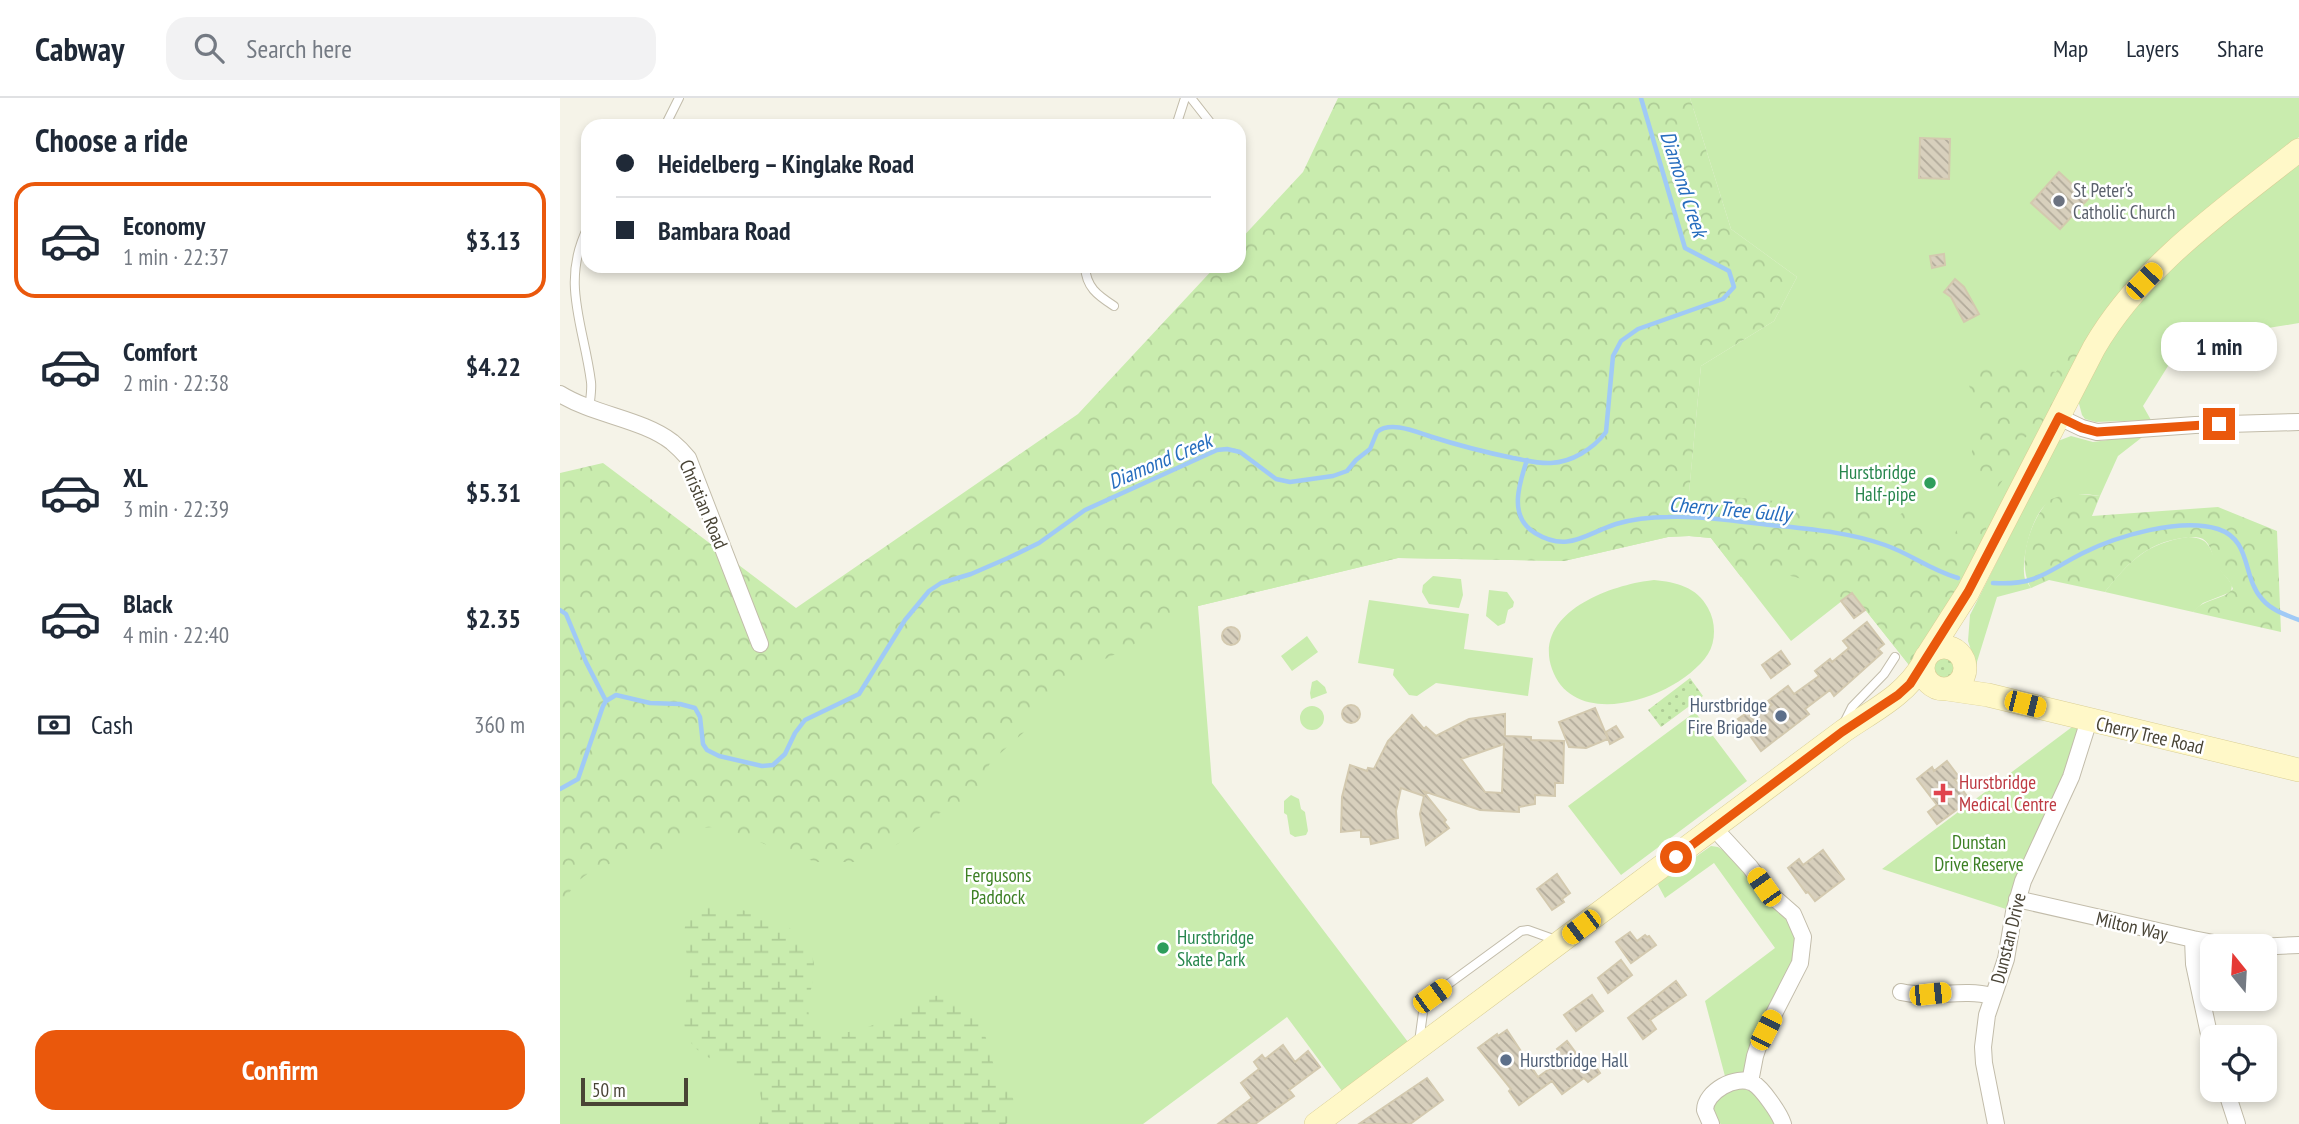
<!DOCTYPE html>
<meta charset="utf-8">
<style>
body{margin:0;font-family:"PT Sans Narrow",sans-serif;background:#f2f2f3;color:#1f2937;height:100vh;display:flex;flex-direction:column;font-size:26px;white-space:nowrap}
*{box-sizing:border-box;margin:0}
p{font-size:23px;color:#747a83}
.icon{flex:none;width:38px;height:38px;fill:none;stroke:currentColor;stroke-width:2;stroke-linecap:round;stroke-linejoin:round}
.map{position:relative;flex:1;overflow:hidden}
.side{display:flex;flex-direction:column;background:#fff;width:560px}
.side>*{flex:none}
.guide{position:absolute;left:21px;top:21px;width:665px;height:154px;border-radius:21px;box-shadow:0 4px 10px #0003;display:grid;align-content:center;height:154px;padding:0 35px;background:#fff}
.needle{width:46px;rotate:342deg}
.tools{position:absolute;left:1640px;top:836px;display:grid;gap:14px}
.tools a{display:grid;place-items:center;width:77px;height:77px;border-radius:14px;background:#fff;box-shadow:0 4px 10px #0003;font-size:35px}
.scale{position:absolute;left:21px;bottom:18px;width:107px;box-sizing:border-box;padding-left:7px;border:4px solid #494436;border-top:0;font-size:19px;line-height:24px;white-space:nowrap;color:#494436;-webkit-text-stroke:5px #fff;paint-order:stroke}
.end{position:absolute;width:32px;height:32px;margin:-16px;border:9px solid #ea580c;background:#fff;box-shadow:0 0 0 4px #fff}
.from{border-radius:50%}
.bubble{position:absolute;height:49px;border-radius:21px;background:#fff;box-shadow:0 4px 10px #0003;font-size:23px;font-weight:800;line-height:49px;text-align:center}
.car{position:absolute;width:21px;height:42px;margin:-21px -10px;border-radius:9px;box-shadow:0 0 5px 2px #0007;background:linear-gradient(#f5c518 24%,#345 0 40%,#f5c518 0 76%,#345 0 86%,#f5c518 0)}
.guide b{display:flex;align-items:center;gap:24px;height:66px;font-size:26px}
.guide b+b{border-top:2px solid #e0e1e3}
.guide i{width:18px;height:18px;background:#1f2937}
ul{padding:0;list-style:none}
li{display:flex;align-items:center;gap:21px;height:116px;margin:0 14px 10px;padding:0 21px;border:4px solid transparent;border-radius:21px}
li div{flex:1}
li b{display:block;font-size:26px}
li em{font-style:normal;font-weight:800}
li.on{border-color:#ea580c}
li>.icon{width:63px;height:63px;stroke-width:1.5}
h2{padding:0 35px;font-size:32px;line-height:84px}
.pay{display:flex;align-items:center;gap:18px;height:77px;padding:0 35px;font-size:26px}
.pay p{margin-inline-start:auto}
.button{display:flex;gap:14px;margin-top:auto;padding:14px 35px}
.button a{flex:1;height:80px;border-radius:21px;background:#ea580c;color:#fff;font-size:28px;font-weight:800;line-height:80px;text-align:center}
header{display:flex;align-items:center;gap:42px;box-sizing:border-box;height:98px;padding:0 35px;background:#fff;border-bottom:2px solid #e0e1e3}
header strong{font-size:33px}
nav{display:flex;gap:38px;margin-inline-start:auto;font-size:24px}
.search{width:490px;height:63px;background:#f2f2f3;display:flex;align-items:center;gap:18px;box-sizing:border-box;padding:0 24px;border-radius:21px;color:#747a83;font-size:26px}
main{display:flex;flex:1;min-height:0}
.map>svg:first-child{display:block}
.green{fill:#c9ecae}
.forest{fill:url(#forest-crowns)}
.wetland{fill:url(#wetland-marsh)}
.garden{fill:url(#garden-dots)}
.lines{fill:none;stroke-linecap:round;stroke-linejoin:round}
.stream{stroke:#a0caf6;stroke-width:4.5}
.building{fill:url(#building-back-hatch);stroke:#d3c9af;stroke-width:2;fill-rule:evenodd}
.lane-casing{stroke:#c2bcaa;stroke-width:10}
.street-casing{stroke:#c2bcaa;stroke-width:18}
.secondary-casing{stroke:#d9ce95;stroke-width:24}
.lane{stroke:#fff;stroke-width:8}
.street{stroke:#fff;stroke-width:16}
.secondary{stroke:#fff8c8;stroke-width:23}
.route{stroke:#ea580c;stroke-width:9}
.worship-dot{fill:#6b7280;stroke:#fff;stroke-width:2.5}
.leisure-dot{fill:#2e9e5b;stroke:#fff;stroke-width:2.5}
.service-dot{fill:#5c6f8a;stroke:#fff;stroke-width:2.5}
.health-dot{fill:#e0444e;stroke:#fff;stroke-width:2.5}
.labels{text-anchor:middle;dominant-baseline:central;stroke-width:5;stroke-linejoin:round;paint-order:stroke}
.worship-label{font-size:19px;fill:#5b616d;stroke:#fff;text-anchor:start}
.leisure-label{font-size:19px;fill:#27864d;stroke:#fff;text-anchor:end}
.street-label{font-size:19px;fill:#494436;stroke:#fff}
.service-label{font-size:19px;fill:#4e5e75;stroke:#fff;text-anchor:end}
.health-label{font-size:19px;fill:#be3a42;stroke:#fff;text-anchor:start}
.park-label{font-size:19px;fill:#3d8024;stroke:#fff}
.water-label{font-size:21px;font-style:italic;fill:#266dbe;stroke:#fff}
</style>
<header>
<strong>Cabway</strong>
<div class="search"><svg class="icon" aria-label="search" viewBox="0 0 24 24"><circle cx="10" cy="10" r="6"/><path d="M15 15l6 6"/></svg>Search here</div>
<nav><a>Map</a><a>Layers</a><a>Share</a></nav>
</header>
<main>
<section class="side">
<h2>Choose a ride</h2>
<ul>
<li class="on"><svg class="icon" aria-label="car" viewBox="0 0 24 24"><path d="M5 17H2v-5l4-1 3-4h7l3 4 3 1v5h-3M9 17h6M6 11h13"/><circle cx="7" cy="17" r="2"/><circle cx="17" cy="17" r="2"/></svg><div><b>Economy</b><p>1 min · 22:37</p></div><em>$3.13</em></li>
<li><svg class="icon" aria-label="car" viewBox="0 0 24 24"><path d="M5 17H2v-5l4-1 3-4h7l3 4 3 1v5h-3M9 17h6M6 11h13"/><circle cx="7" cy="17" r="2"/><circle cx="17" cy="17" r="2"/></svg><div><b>Comfort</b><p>2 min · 22:38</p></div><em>$4.22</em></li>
<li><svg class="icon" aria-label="car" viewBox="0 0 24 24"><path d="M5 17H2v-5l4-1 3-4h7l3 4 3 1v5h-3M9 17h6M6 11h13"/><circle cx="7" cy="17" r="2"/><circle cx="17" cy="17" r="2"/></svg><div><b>XL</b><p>3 min · 22:39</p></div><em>$5.31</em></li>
<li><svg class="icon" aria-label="car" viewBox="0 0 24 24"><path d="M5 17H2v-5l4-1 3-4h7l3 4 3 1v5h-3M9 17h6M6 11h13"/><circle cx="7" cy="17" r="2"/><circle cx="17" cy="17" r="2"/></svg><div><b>Black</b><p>4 min · 22:40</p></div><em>$2.35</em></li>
</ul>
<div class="pay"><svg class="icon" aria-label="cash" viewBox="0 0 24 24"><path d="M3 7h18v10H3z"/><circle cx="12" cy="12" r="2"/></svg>Cash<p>360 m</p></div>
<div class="button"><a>Confirm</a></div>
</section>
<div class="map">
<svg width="1739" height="1026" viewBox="0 0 1739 1026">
<defs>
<pattern id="forest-crowns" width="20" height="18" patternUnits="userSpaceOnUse" patternTransform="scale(1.75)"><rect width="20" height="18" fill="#c9ecae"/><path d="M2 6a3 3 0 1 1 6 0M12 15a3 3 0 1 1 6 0" fill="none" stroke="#aecc96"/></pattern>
<pattern id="wetland-marsh" width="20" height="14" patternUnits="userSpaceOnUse" patternTransform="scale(1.75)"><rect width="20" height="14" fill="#c9ecae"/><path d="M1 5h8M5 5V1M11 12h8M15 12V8" fill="none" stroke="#aecc96"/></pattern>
<pattern id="garden-dots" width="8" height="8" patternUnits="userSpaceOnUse" patternTransform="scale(1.75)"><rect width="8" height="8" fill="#c9ecae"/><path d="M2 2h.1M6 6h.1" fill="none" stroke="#aecc96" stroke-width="1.8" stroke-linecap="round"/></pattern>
<pattern id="building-back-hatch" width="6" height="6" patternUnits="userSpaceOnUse" patternTransform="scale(1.75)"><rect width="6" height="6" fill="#d8d0bd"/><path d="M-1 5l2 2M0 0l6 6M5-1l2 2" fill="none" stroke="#b1aa9a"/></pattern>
</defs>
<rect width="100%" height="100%" fill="#f5f3e8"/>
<path class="green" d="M 1130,0 L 1739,0 L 1739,39 L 1593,161 L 1353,572 L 1292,495 L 1231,543 L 1151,440 L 1129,438 L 1108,439 L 1004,463 L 838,460 L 638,508 L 652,685 L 848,944 L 782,993 L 727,919 L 583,1026 L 0,1026 L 0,691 L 345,522 L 1129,394 L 1141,268 L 1214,223 L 1237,179 L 1171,131 Z
M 1739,60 L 1739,225 L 1623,244 L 1583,308 L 1591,322 L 1536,324 L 1525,321 L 1522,317 L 1518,302 L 1540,254 L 1589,187 Z
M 1585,337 L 1558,358 L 1540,398 C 1521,395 1505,394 1488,405 C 1472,415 1460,463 1465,481 C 1466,482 1470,489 1471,490 L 1437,499 L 1416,567 L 1408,543 L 1410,517 L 1498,343 L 1511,338 L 1533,344 Z
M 1628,439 C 1651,440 1649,450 1658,468 C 1662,475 1668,480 1672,487 L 1671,494 L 1643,505 L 1633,514 L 1545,494 C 1569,463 1587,445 1628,439 Z
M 873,478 L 901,481 L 903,497 L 899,510 L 869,506 L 862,494 L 863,487 Z
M 1094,482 C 1116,484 1137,489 1148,510 C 1156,524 1156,543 1148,556 C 1120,599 1015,636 992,571 C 972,514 1053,486 1094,482 Z
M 929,492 L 947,494 L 954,504 L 953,509 L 948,512 L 945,525 L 938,528 L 926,518 Z
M 809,502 L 909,516 L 904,551 L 973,560 L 968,598 L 876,585 L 857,598 L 849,597 L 833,577 L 834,571 L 798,565 Z
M 747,538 L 758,554 L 732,573 L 721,558 Z
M 757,582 L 765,589 L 767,595 L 751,601 L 750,595 L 752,584 Z
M740 620a12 12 0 1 1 24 0a12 12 0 1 1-24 0Z
M 1135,614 L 1187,683 L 1061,777 L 1008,708 Z
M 1516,626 L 1519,629 L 1513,657 L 1449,812 L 1322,771 Z
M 731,697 L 739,701 L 741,711 L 745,714 L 748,733 L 746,737 L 735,739 L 730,736 L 727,717 L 724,715 L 724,703 Z
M 1151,748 L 1158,749 L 1170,757 L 1224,815 L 1234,829 L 1237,854 L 1185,972 L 1181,976 L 1166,982 L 1145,903 L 1215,850 L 1154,765 L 1105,800 L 1098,787 L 1100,784 Z
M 1177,990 C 1198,990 1206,1010 1217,1026 L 1161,1026 L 1157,1024 L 1150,1008 L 1152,1002 Z"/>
<path class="forest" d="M 778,0 L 1130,0 L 1171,131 L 1237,179 L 1214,223 L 1141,268 L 1129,395 L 1310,412 L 1319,429 L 1330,429 C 1365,381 1358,437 1386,441 C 1404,435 1398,415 1399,400 L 1401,395 L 1409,392 C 1421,404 1428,422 1426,438 L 1353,572 L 1292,495 L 1281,503 C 1253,480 1216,469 1181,479 L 1151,440 L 1129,438 L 1108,439 L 1004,463 L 838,460 L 634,509 L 568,550 L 510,578 L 493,594 L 463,635 L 435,660 L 429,667 L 419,694 L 413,699 L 378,716 L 336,747 L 325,754 L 296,764 L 258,764 L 234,758 L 170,732 L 153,729 L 143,730 L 127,738 L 102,758 L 88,760 L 66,759 L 30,774 L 18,783 L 6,799 L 0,832 L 0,375 L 43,365 L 236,510 L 518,316 L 656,168 L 679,168 L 679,143 L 743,74 Z
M 1512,245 L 1520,257 L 1481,333 C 1450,336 1454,375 1435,392 L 1426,392 L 1418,381 L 1411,361 L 1416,321 L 1413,299 L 1405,276 L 1415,263 L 1496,274 Z
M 1508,395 L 1540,398 L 1532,418 L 1658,409 L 1717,433 L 1721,534 L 1633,514 C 1644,500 1662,503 1673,491 C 1670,480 1660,475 1655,465 C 1652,457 1651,446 1643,441 C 1637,438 1628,439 1622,440 C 1586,445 1566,467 1545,494 L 1489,482 L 1471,490 C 1456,464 1470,423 1489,402 Z"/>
<path class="wetland" d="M 155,808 C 191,812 247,823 254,866 C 257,886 234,924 264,933 C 292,941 325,922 349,909 C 380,892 394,891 417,922 C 430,940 429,962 440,981 C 450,1000 466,1004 446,1026 L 199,1026 L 201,1000 L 197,983 C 179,966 148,967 132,946 C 129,942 126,936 125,931 C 121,913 130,894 130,877 C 130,860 119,839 127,823 C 133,812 144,810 155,808 Z"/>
<path class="garden" d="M1372 570a12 12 0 1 1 24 0a12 12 0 1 1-24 0Z
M 1130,580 L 1143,598 L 1101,629 L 1088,612 Z"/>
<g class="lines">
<path class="stream" d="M 967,362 C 959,386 948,419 975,435 C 1008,455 1025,436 1056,426 C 1073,421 1090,419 1108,419 C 1142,418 1176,423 1210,427 C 1248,431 1289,434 1325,447 C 1351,456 1370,472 1398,480
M 1433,485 C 1477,488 1487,473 1523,455 C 1557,438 1621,419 1658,431 C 1692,442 1682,479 1702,501 C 1711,512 1726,517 1739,522
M 0,512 L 6,516 L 26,564 L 46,603
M 0,691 L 18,681 L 43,608 L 46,603 L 56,597 L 90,605 L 120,606 L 135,610 L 140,619 L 143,646 L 147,652 L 159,658 L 202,668 L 213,667 L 225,656 L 235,635 L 245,622 L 299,596 L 345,522 L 369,493 L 381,485 L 411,476 L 448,460 L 479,445 L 525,412 L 657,352 L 667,351 L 680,354 L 716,381 L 730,384 L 773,378 L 787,373 L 796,362 L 810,351 L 817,334 C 830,323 854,333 869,338 C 897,347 924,354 953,360 C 965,362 978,366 991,365 C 1012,364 1033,351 1046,334 L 1053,258 L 1061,243 L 1078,231 L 1163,201 L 1174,189 L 1169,173 L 1125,150 L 1081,0"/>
</g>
<path class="building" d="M 1360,40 L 1390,41 L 1389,81 L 1359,80 Z
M 1499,74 L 1528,101 L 1500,131 L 1471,105 Z
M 1384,156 L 1385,167 L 1372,170 L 1370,158 Z
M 1395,181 L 1404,189 L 1419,216 L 1404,224 L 1391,199 L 1384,194 Z
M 1292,495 L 1305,512 L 1294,520 L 1281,503 Z
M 1307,524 L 1324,546 L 1318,551 L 1322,555 L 1274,598 L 1270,592 L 1245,611 L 1249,616 L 1201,653 L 1178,621 L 1188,614 L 1193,621 L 1212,607 L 1208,603 L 1228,588 L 1234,596 L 1259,578 L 1255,573 L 1270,561 L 1272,564 L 1289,550 L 1283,543 Z
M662 538a9 9 0 1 1 18 0a9 9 0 1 1-18 0Z
M 1221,553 L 1230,566 L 1211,580 L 1202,567 Z
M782 616a9 9 0 1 1 18 0a9 9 0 1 1-18 0Z
M 1035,610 L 1048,641 L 1026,650 L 1009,649 L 999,624 Z
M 945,616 L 945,638 L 971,639 L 971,642 L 1004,643 L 1003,685 L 995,685 L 995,698 L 975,697 L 975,706 L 959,709 L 959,714 L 920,712 L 863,693 L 886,722 L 884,724 L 889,730 L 866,747 L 860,716 L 864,698 L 841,690 L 836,713 L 838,740 L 811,746 L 810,739 L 801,739 L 801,732 L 781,734 L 782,699 L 790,667 L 807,673 L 808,670 L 814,671 L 828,643 L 852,617 L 864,631 L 866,629 L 876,638 L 909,621 ZM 944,646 L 942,695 L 925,694 L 901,661 Z
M 1056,628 L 1063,639 L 1050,646 L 1046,634 Z
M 1387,663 L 1399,679 L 1395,682 L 1410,702 L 1377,726 L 1368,714 L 1377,707 L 1357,681 L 1372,669 L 1374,673 Z
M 1263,752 L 1284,781 L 1255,803 L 1248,794 L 1246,795 L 1228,770 L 1239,761 L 1243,767 Z
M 997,776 L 1010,795 L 1002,801 L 1004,804 L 992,812 L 977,791 Z
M 1070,834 L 1077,843 L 1085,837 L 1087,839 L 1089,838 L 1096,847 L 1071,865 L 1056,844 Z
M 1061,862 L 1072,877 L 1048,895 L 1038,880 Z
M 1116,883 L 1126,897 L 1090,922 L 1096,931 L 1083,941 L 1068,920 Z
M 1032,897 L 1043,913 L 1016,933 L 1004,917 Z
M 947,932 L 978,979 L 996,966 L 991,960 L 999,954 L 997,951 L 1007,943 L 1022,963 L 1024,962 L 1029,969 L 1034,966 L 1040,975 L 1028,984 L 1024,980 L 1002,996 L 992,983 L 959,1007 L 949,993 L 951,991 L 918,950 L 937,936 L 938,938 Z
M 723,947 L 735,964 L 748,953 L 760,969 L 729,992 L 734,998 L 695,1026 L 658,1026 L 692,1000 L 681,985 L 699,971 L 694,964 L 702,957 L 705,961 Z
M 867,980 L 883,1002 L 850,1026 L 799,1026 Z"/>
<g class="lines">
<defs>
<path id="lane" d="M 631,0 L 653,28
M 105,28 L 119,0
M 616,28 L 625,0
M 28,129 C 0,184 24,228 31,284 C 32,292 30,302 29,311
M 525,168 C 526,189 537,197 554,208
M 1284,625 L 1292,609 L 1324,576 L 1335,559
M 859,944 L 864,907 L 872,898 L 961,833 L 968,832 L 996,842"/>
<path id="street" d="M 0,296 C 34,317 82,321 112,344 C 118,349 123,354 128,360 L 200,546
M 1499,319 L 1522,330 L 1537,334 L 1635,327 L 1739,324
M 1154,730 L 1190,769 L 1210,796 L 1233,816 L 1243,839 L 1240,865 L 1200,943 L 1195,958 L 1190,984
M 1457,801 L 1633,841 L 1664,847 L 1688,849
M 1633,841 L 1634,866 L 1652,950
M 1696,849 L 1739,847
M 1341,894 C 1371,901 1402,890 1432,898
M 1666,992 L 1677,1026
M 1151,1026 L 1145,1012 C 1145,994 1176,976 1193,985 C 1202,990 1220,1016 1223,1026
M 1436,1026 L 1424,965 L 1423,949 L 1427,917 L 1446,861 L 1454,814 L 1463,783 L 1511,679 L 1529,622"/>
<path id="secondary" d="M1363 570a21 21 0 1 1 42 0a21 21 0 1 1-42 0Z
M 1369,555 L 1408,494 L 1534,250 C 1582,167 1665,111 1739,52
M 1387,591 L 1428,597 L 1739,672
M 756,1026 L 1282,634 C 1312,613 1345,598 1363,566"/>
</defs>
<use href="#lane" class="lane-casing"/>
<use href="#street" class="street-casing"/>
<use href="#secondary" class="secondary-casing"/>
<use href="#lane" class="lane"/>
<use href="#street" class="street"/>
<use href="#secondary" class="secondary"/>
</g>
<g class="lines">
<path class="route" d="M 1116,759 L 1282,634 L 1338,597 L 1350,586 L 1408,494 L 1499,319 L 1522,330 L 1537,334 L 1659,326"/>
</g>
<circle class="worship-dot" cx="1499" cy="103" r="7"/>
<g class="leisure-dot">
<circle cx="1370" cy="385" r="7"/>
<circle cx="603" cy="850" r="7"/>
</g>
<g class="service-dot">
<circle cx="1221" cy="618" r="7"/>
<circle cx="946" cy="962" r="7"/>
</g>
<path class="health-dot" d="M1379.5 684.5h7v7h7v7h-7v7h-7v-7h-7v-7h7z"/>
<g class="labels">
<g class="worship-label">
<text x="1513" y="92">St Peter's<tspan x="1513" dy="22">Catholic Church</tspan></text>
</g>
<g class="leisure-label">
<text x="1356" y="374">Hurstbridge<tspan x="1356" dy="22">Half-pipe</tspan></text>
<text x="617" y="839" text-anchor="start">Hurstbridge<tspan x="617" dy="22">Skate Park</tspan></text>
</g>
<g class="street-label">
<text transform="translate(144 406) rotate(67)">Christian Road</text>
<text transform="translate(1590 637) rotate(13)">Cherry Tree Road</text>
<text transform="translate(1572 828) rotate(13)">Milton Way</text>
<text transform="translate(1448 840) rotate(-76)">Dunstan Drive</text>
</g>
<g class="service-label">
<text x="1207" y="607">Hurstbridge<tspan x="1207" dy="22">Fire Brigade</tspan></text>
<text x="960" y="962" text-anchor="start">Hurstbridge Hall</text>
</g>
<g class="health-label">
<text x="1399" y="684">Hurstbridge<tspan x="1399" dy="22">Medical Centre</tspan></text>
</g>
<g class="park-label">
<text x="1419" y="744">Dunstan<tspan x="1419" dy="22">Drive Reserve</tspan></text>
<text x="438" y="777">Fergusons<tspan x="438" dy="22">Paddock</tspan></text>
</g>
<g class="water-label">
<text transform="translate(1124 86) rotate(72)">Diamond Creek</text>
<text transform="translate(600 363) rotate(-23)">Diamond Creek</text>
<text transform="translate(1170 411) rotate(5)">Cherry Tree Gully</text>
</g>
</g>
</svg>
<div class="tools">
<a><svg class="needle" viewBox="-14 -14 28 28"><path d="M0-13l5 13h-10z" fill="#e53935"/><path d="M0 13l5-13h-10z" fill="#747a83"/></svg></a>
<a><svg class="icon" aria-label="locate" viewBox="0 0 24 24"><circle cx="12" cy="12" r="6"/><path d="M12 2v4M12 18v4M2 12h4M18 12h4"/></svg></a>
</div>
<div class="scale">50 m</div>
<i class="end from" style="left:1116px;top:759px"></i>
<i class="end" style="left:1659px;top:326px"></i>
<div class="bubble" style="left:1601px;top:224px;width:116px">1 min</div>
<i class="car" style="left:1584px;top:183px;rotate:44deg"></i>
<i class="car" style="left:1465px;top:606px;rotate:104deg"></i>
<i class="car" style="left:1204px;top:789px;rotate:325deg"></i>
<i class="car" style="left:1021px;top:829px;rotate:233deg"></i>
<i class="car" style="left:1370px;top:896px;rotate:84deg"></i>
<i class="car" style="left:872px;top:898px;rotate:54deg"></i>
<i class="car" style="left:1206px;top:932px;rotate:27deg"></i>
<div class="guide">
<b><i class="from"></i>Heidelberg – Kinglake Road</b>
<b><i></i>Bambara Road</b>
</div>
</div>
</main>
